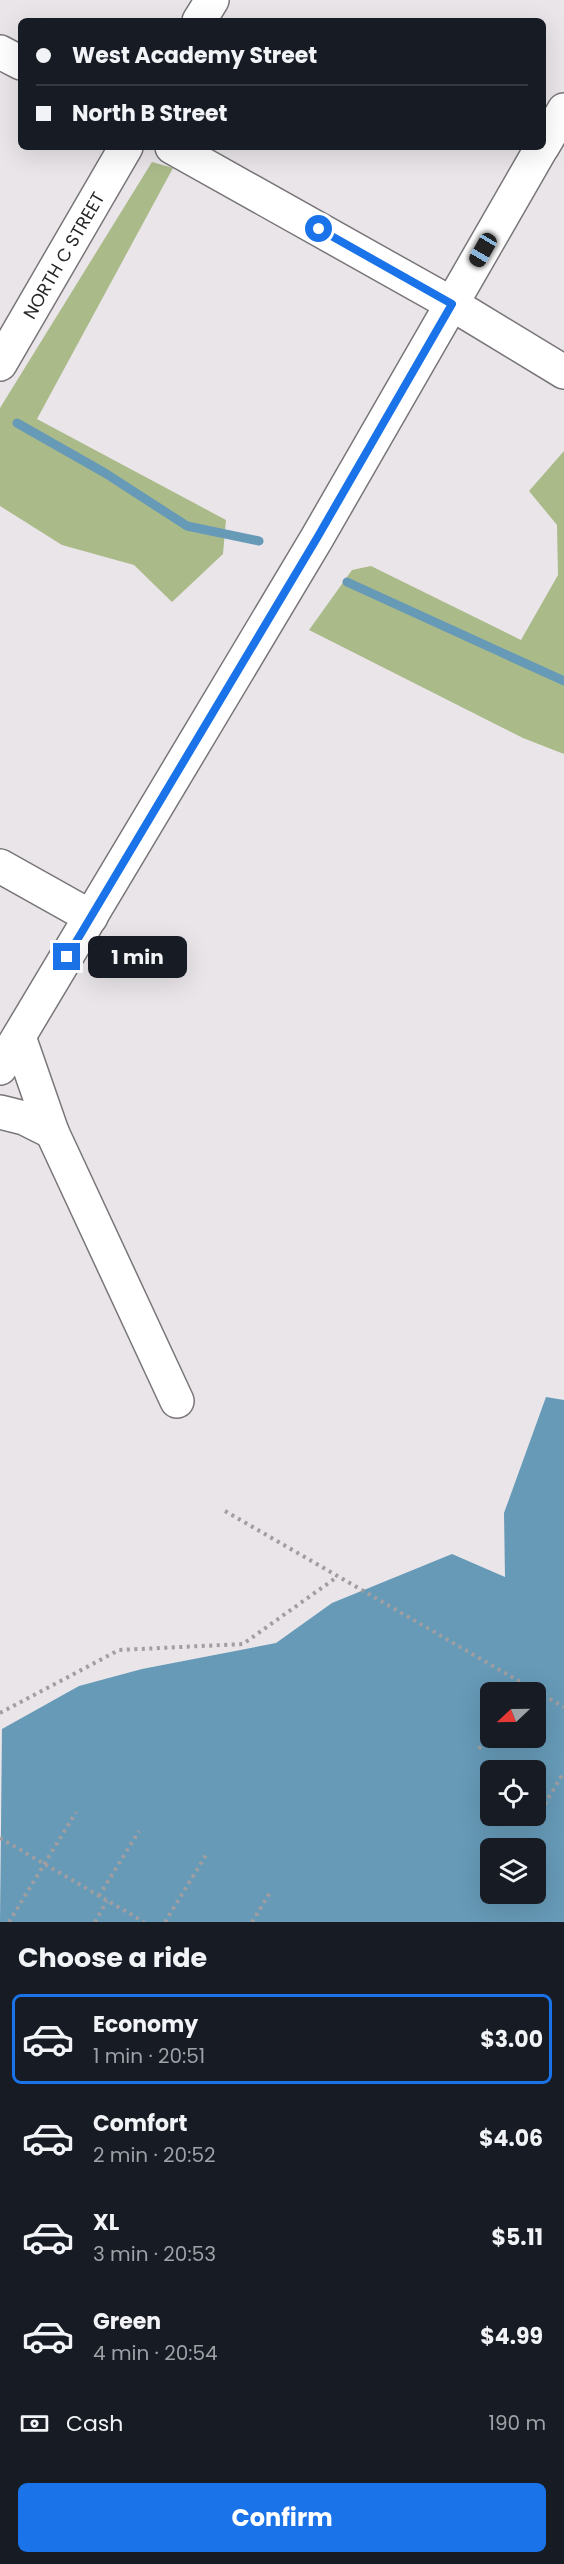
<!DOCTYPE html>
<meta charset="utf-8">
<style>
body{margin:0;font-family:Poppins,sans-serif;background:#242831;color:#f1f3f6;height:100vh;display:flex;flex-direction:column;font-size:22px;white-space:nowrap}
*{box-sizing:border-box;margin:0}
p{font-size:20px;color:#9ea1a6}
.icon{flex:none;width:33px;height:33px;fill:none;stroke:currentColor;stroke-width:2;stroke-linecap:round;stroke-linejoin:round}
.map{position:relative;height:1922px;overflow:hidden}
.side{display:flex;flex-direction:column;background:#171b24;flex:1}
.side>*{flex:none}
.hud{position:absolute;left:18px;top:18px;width:528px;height:132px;border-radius:9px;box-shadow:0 6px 24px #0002;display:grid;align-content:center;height:132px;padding:0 18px;background:#171b24}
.needle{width:39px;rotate:248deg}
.fabs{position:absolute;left:480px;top:1682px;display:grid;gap:12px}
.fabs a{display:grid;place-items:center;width:66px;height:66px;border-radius:9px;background:#171b24;box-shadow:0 6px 24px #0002;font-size:30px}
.end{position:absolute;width:27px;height:27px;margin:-14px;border:8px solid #1a73e8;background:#fff;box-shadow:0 0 0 3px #fff}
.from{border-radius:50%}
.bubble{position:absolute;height:42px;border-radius:9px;background:#171b24;box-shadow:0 6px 24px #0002;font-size:20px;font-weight:700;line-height:42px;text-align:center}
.car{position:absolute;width:18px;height:36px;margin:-18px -9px;border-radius:8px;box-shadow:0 0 4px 2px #0007;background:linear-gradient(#222 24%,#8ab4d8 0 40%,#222 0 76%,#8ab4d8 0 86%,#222 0)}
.hud b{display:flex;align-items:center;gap:21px;height:57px;font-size:22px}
.hud b+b{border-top:2px solid #363941}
.hud i{width:15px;height:15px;background:#f1f3f6}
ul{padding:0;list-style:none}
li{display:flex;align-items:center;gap:18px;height:90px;margin:0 12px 9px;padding:0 6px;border:3px solid transparent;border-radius:9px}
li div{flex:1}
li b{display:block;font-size:22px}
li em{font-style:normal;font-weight:700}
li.on{border-color:#1a73e8}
li>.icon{width:54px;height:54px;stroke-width:1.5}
h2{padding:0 18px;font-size:27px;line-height:72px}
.pay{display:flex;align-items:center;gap:15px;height:66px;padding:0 18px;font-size:22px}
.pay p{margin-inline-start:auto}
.button{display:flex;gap:12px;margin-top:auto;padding:12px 18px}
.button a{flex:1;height:69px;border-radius:9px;background:#1a73e8;color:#fff;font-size:24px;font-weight:700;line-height:69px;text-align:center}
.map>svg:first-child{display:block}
.forest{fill:#abba89}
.water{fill:#669ab7;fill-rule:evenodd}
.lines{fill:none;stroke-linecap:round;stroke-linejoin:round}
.stream{stroke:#669ab7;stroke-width:9}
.minor-casing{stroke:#797679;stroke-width:36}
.path{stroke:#a19ea1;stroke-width:4;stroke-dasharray:3 4.5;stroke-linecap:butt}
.minor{stroke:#fff;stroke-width:33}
.route{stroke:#1a73e8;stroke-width:8}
.labels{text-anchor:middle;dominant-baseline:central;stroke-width:6;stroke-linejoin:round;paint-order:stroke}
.street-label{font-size:18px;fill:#282728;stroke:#e9e5e9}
</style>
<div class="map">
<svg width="564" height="1922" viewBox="0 0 564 1922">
<rect width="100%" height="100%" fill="#e9e5e9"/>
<path class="forest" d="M 152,162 L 173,168 L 37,419 L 226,520 L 223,554 L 172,602 L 134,565 L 62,545 L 0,506 L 0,408 Z
M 564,451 L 564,754 L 523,738 L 309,630 L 352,570 L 371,566 L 521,640 L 558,575 L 557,525 L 529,491 Z"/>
<path class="water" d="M 546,1397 L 564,1400 L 564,1922 L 0,1922 L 2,1729 L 79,1686 L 142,1669 L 276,1643 L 332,1603 L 452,1554 L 505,1577 L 504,1513 ZM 490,1692 L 536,1692 L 536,1737 L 490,1737 ZM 490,1770 L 536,1770 L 536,1815 L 490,1815 ZM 490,1848 L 536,1848 L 536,1893 L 490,1893 Z"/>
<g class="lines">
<path class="stream" d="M 17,423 L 105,473 L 187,526 L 259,541
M 347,582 L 564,681"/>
<defs>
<g id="minor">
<path d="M 199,21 L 212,0"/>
<path d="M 0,52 L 21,63"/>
<path d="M 543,146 L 564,110"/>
<path d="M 172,147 L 452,304 L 564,372"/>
<path id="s1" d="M 0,364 L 126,147"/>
<path d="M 0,866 L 91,917"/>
<path d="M 0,1068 L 317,538 L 542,147"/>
<path d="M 0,1112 L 24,1118 L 52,1132 L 19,1037"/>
<path d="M 52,1132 L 177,1401"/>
</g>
</defs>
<use href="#minor" class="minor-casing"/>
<path class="path" d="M 225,1511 L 564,1707
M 512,1692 L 519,1680
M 0,1713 L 119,1650 L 243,1644 L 337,1577
M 479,1749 L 490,1728
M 537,1817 L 564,1772
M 0,1838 L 144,1922
M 99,1896 L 139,1831
M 9,1922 L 76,1812
M 95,1922 L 107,1901
M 165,1922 L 206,1855
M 252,1922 L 271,1891"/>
<use href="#minor" class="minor"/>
</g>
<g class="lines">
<path class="route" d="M 67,957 L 317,538 L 452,304 L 319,229"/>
</g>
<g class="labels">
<g class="street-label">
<text stroke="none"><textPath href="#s1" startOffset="126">NORTH C STREET</textPath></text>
</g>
</g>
</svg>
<div class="fabs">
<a><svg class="needle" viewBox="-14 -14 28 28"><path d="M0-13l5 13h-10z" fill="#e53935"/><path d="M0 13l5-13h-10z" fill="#9ea1a6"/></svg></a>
<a><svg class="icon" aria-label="locate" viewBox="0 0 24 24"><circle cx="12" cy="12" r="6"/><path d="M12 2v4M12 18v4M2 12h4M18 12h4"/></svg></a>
<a><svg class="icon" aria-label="layers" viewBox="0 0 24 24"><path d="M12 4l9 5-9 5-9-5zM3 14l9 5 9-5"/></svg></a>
</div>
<i class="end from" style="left:319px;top:229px"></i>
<i class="end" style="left:67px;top:957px"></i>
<div class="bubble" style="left:88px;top:936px;width:99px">1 min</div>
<i class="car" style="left:483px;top:250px;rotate:210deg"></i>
<div class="hud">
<b><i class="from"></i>West Academy Street</b>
<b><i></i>North B Street</b>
</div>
</div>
<section class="side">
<h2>Choose a ride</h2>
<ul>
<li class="on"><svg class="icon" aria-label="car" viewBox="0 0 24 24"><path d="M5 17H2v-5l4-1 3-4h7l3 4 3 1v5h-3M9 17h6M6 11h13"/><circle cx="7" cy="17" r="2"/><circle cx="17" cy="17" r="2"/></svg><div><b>Economy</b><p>1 min · 20:51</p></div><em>$3.00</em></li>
<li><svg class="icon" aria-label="car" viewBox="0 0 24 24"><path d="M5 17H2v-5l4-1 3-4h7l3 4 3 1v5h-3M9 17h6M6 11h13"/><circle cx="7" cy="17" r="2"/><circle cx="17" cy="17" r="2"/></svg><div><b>Comfort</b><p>2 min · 20:52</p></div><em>$4.06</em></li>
<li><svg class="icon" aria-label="car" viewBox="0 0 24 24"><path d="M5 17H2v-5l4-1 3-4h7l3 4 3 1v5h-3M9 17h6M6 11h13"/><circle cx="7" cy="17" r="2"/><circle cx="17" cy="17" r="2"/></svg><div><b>XL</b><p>3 min · 20:53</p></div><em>$5.11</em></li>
<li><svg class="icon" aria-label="car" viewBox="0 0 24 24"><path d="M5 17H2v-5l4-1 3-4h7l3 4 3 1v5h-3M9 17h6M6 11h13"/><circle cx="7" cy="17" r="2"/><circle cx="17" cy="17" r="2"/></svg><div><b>Green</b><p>4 min · 20:54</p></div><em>$4.99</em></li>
</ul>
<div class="pay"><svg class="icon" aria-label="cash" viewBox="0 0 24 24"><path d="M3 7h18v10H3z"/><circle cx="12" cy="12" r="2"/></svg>Cash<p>190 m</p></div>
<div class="button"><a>Confirm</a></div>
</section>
